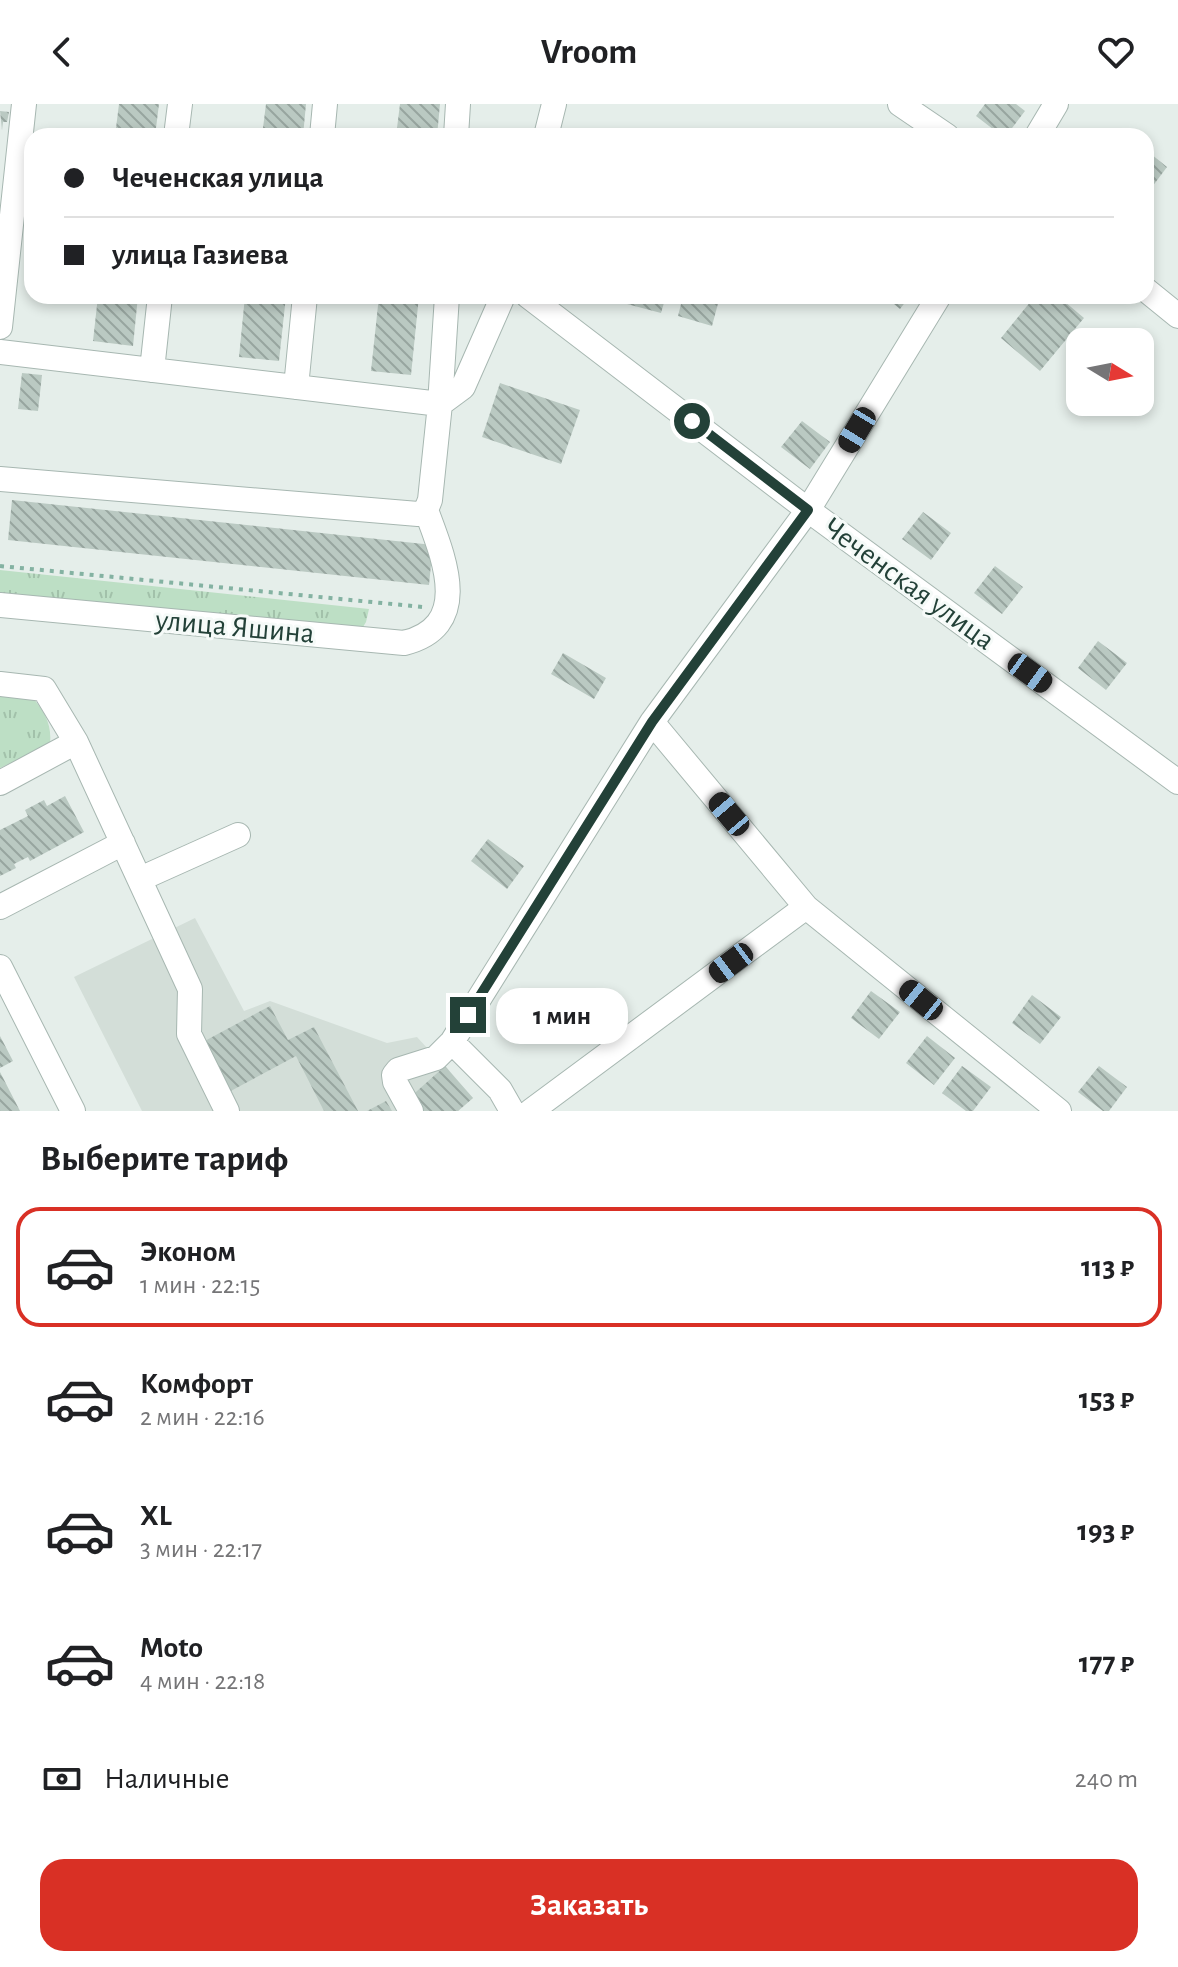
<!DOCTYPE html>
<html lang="ru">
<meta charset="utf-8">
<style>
body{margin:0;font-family:"Alegreya Sans",sans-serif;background:#f6f6f6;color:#202124;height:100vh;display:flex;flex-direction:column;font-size:30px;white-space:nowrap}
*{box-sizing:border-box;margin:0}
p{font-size:26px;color:#757577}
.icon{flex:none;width:44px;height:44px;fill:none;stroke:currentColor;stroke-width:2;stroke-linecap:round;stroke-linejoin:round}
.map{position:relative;height:1007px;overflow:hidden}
.side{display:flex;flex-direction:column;background:#fff;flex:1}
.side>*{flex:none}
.hud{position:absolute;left:24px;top:24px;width:1130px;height:176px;border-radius:24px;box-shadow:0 4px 12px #0003;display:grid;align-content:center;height:176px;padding:0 40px;background:#fff}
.needle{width:52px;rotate:100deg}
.controls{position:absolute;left:1066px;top:224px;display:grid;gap:16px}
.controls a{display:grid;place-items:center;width:88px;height:88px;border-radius:16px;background:#fff;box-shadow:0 4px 12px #0003;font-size:40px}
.end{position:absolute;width:36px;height:36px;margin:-18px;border:10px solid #234138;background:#fff;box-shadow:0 0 0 4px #fff}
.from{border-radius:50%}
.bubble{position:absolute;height:56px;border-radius:24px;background:#fff;box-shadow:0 4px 12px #0003;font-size:26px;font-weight:600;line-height:56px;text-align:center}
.car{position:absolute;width:24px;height:48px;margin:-24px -12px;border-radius:10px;box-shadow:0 0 6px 2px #0007;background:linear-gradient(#222 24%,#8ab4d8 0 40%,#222 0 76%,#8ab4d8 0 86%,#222 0)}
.hud b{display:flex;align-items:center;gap:28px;height:76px;font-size:30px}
.hud b+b{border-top:2px solid #e0e0e0}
.hud i{width:20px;height:20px;background:#202124}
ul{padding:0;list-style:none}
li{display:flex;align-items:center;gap:24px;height:120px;margin:0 16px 12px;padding:0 24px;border:4px solid transparent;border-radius:24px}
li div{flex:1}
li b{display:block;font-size:30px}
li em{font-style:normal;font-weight:600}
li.on{border-color:#d93025}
li>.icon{width:72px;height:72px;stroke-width:1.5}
h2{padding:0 40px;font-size:36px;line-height:96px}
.pay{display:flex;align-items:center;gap:20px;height:88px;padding:0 40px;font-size:30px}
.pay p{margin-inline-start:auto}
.action{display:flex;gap:16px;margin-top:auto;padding:16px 40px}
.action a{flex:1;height:92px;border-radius:24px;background:#d93025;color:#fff;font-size:32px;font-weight:600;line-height:92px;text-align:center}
header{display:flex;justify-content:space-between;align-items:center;height:104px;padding:0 40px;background:#fff;font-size:36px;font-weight:600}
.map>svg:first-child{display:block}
.built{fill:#d3ded8}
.grass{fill:url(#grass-tufts)}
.building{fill:url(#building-back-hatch)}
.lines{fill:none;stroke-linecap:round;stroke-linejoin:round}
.minor-casing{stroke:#a7b7b1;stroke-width:26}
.path{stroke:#84b2a2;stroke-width:4;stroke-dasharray:4 6;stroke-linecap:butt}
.minor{stroke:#fff;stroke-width:24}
.route{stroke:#234138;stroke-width:10}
.labels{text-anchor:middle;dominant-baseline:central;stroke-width:6;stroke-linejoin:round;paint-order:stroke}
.street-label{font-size:30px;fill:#234138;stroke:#f5faf8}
</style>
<header><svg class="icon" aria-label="back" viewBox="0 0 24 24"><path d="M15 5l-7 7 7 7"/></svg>Vroom<svg class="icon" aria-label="heart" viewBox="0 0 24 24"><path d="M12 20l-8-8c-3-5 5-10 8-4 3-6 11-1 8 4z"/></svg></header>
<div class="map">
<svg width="1178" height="1007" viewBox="0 0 1178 1007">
<defs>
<pattern id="grass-tufts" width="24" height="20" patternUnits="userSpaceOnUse" patternTransform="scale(2)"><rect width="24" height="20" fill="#bddfc5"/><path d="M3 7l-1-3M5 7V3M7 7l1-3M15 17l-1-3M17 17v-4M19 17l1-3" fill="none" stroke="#a2c1aa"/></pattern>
<pattern id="building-back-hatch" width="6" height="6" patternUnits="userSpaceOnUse" patternTransform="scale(2)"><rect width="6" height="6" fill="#bac9c2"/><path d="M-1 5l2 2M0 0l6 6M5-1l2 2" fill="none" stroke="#97a59f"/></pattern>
</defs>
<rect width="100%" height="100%" fill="#e5eeea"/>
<path class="built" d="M 195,814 L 244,907 L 270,897 L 387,939 L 417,933 L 473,994 L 458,1007 L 142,1007 L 74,873 Z"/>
<path class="grass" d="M 0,466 L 369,505 L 366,518 L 360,528 L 0,494 Z
M 0,591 L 33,594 C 45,609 52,620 50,640 L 0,664 Z"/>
<path class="building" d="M 119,0 L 159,0 L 155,32 L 115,32 Z
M 266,0 L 306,0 L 303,32 L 262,32 Z
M 400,0 L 440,0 L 437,32 L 396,32 Z
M 985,0 L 1016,0 L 1025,7 L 1006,32 L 1002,32 L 976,12 Z
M 0,7 L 9,8 L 7,18 L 3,18 L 2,26 Z
M 1146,46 L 1167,63 L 1146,91 Z
M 98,192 L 138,192 L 133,242 L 93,237 Z
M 245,192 L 286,192 L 279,257 L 239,253 Z
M 379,192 L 419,192 L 411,271 L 371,267 Z
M 629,192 L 666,192 L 661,209 L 627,200 Z
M 683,192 L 720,192 L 712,222 L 678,212 Z
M 884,192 L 910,192 L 900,205 Z
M 1035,192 L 1058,192 L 1084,214 L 1040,267 L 1001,234 Z
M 22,269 L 42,271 L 38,307 L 18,305 Z
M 500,279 L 580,306 L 561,360 L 482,333 Z
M 802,317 L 830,338 L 810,365 L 781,343 Z
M 12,396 L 433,441 L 429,481 L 8,436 Z
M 923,408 L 951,429 L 931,456 L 902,435 Z
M 995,462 L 1023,483 L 1002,510 L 974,489 Z
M 1098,537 L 1127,559 L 1106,586 L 1078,564 Z
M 563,549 L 606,574 L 594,595 L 551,570 Z
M 65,692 L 84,728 L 30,757 L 28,753 L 14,760 L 16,764 L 0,772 L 0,726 L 28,712 L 25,706 L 44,696 L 47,702 Z
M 488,735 L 524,762 L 507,785 L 471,757 Z
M 871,887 L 900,908 L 879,935 L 851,914 Z
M 1032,891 L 1061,913 L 1040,940 L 1012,919 Z
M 270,902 L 288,936 L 314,923 L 358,1007 L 324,1007 L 296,952 L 227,989 L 201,939 Z
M 0,932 L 13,957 L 0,964 Z
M 927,932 L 955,954 L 934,981 L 906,959 Z
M 445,962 L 473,994 L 458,1007 L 416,1007 L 407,996 Z
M 962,962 L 991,983 L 973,1007 L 966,1007 L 942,989 Z
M 1099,962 L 1127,983 L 1109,1007 L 1103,1007 L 1078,988 Z
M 0,968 L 20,1007 L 0,1007 Z
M 386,997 L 392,1007 L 367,1007 Z"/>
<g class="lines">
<defs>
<path id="minor" d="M 900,0 L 947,32
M 176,32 L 180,0
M 322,32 L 325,0
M 456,32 L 458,0
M 546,32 L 554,0
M 1037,32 L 1056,0
M 1146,186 L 1178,212
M 528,192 L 808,406 L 1178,678
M 0,223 L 24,0
M 0,248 L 440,300 L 430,396 L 426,406 L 418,410 L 0,375
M 152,266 L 160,192
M 296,283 L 305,192
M 440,300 L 463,283 L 503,192
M 440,300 L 447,192
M 0,501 L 404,539 C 474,522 443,452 426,406
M 0,580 L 44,585 L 76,638 L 190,885 L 189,930 L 227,1007
M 652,618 L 806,803 L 1059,1007
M 0,679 L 76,638
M 140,775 L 238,731
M 0,803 L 123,739
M 0,863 L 73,1007
M 452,938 L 500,986 L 512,1007
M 411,1007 L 395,978 L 394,971 L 398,966 L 436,954 L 452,938 L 652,618 L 808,406 L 939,192
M 531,1007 L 806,803"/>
</defs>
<use href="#minor" class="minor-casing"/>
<path class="path" d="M 0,462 L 423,503"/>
<use href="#minor" class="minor"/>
</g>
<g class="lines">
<path class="route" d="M 468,911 L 652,618 L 808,406 L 692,317"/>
</g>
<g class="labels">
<g class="street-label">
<text transform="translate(909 480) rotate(36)">Чеченская улица</text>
<text transform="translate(235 523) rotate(5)">улица Яшина</text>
</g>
</g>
</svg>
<div class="controls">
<a><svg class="needle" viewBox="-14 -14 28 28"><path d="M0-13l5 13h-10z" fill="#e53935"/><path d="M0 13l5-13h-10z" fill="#757577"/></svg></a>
</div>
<i class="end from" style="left:692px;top:317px"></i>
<i class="end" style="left:468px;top:911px"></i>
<div class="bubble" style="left:496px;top:884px;width:132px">1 мин</div>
<i class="car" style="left:857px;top:326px;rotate:211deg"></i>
<i class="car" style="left:1030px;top:569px;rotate:126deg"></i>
<i class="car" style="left:729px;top:710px;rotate:320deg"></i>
<i class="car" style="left:731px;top:859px;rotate:233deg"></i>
<i class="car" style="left:921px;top:896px;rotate:309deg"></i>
<div class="hud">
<b><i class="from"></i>Чеченская улица</b>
<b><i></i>улица Газиева</b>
</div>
</div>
<section class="side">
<h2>Выберите тариф</h2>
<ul>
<li class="on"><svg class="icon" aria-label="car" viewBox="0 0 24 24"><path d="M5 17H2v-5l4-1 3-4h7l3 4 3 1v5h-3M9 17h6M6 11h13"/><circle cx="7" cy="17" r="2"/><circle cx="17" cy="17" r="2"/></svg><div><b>Эконом</b><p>1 мин · 22:15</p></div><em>113 ₽</em></li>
<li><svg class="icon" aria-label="car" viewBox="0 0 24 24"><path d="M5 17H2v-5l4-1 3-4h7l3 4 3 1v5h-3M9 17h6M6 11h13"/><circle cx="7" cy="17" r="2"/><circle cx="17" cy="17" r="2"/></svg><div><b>Комфорт</b><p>2 мин · 22:16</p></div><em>153 ₽</em></li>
<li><svg class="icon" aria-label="car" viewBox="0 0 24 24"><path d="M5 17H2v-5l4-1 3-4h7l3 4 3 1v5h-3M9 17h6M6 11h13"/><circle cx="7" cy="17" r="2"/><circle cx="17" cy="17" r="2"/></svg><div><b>XL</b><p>3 мин · 22:17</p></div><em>193 ₽</em></li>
<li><svg class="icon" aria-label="car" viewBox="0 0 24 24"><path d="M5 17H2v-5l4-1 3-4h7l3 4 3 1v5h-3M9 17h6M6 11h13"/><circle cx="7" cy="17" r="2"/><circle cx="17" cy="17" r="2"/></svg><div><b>Moto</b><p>4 мин · 22:18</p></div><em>177 ₽</em></li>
</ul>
<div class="pay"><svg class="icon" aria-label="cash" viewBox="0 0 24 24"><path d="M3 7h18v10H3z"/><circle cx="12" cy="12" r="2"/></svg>Наличные<p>240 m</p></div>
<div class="action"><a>Заказать</a></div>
</section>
